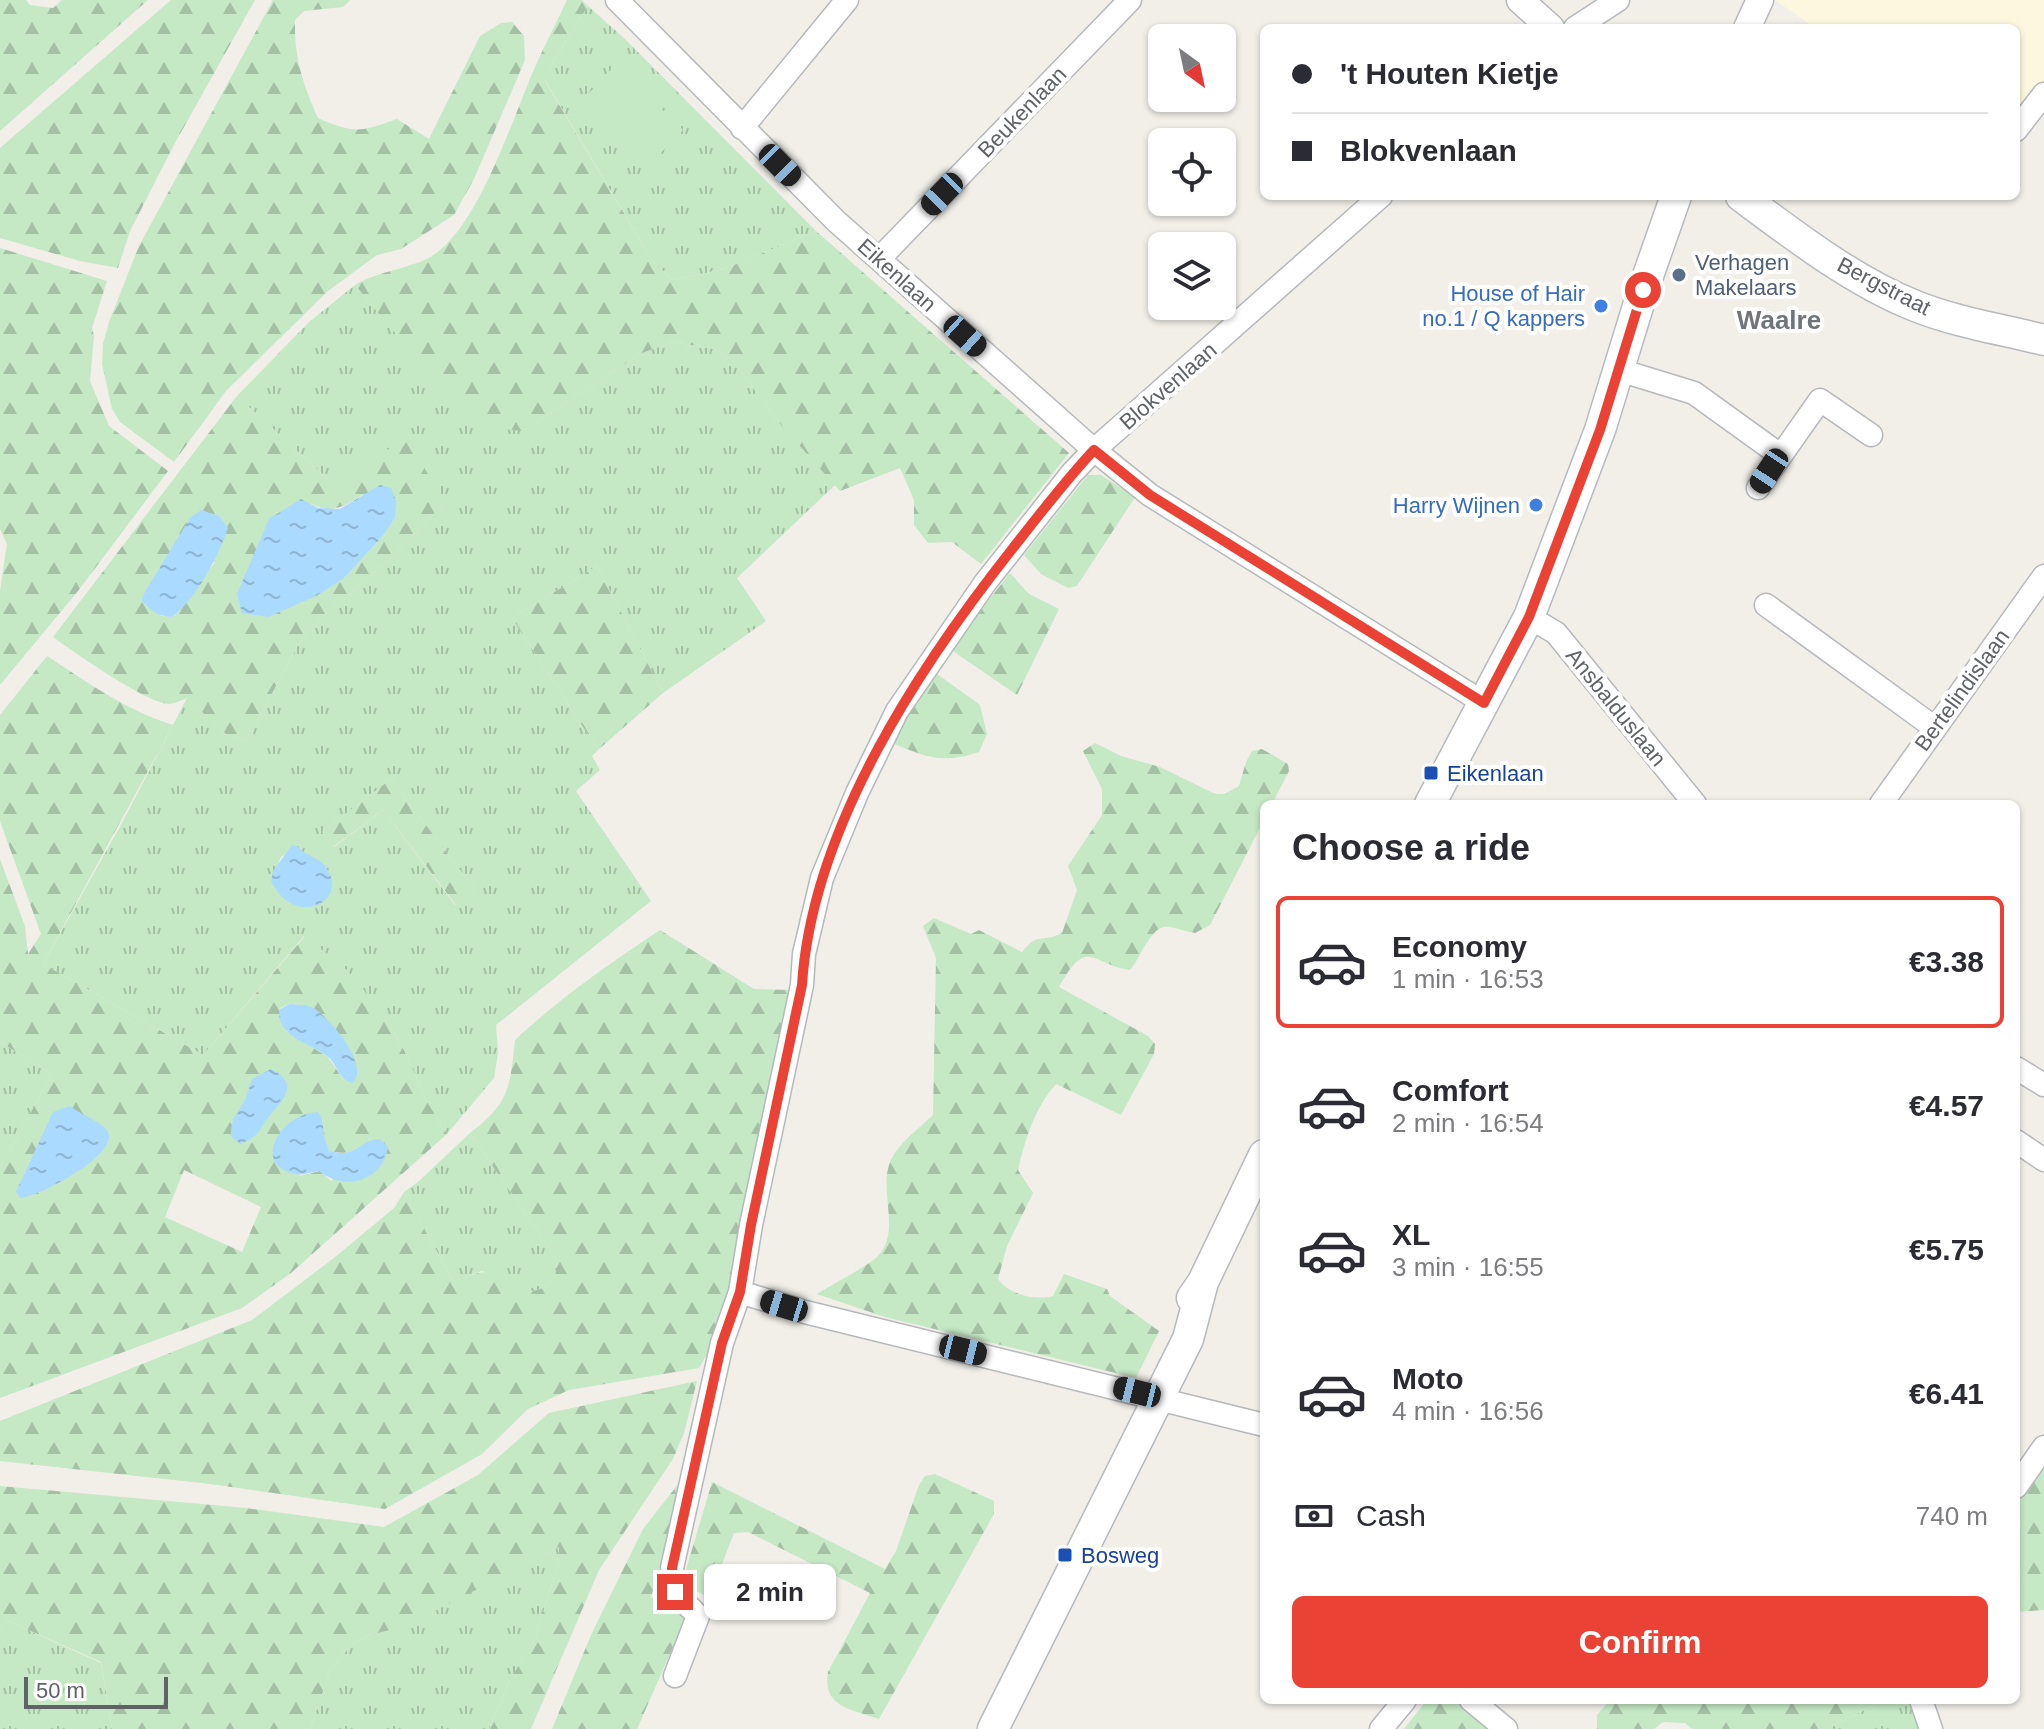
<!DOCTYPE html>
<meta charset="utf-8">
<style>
body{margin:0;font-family:Arial,sans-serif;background:#f2f2f3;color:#2b2b33;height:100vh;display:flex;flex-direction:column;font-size:30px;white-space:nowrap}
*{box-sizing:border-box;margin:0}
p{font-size:26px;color:#7c7c81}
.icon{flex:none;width:44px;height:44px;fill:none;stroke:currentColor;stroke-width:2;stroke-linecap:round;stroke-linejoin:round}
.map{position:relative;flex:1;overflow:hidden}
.details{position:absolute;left:1260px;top:800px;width:760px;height:904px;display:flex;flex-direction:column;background:#fff;border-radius:12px;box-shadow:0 2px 6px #0004}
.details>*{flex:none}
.guide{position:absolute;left:1260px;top:24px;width:760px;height:176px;border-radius:12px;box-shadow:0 2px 6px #0004;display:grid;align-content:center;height:176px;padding:0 32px;background:#fff}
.needle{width:52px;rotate:147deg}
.tools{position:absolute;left:1148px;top:24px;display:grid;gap:16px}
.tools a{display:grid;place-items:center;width:88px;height:88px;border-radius:12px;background:#fff;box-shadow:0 2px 6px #0004;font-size:40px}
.scale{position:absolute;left:24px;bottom:20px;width:144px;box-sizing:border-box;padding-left:8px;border:4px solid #5f6368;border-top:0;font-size:22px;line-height:28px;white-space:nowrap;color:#5f6368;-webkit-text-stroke:6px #fff;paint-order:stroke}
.end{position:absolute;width:36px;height:36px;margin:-18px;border:10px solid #ea4335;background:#fff;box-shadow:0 0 0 4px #fff}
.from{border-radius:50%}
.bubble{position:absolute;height:56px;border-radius:12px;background:#fff;box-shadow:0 2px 6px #0004;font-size:26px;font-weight:700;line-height:56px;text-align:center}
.car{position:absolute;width:24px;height:48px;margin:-24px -12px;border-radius:10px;box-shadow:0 0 6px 2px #0007;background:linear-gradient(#222 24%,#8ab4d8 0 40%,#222 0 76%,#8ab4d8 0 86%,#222 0)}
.guide b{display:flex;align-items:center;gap:28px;height:76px;font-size:30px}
.guide b+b{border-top:2px solid #e1e1e2}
.guide i{width:20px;height:20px;background:#2b2b33}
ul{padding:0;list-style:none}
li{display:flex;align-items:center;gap:24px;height:132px;margin:0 16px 12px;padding:0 16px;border:4px solid transparent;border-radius:12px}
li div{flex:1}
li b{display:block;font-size:30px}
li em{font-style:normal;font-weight:700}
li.selected{border-color:#ea4335}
li>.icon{width:72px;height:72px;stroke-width:1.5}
h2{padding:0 32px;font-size:36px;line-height:96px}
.pay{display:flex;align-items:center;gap:20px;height:88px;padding:0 32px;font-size:30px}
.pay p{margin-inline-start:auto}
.action{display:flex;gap:16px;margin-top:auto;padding:16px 32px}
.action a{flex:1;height:92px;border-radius:12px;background:#ea4335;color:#fff;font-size:32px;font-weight:700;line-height:92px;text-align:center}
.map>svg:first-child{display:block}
.commercial{fill:#fef7e0}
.grass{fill:url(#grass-tufts);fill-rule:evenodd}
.forest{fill:url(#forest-firs);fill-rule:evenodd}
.garden{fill:#c5e8c5}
.water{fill:url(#water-ripples)}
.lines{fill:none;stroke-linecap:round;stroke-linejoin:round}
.minor-casing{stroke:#b5b8bc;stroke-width:25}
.tertiary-casing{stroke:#b5b8bc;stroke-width:29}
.secondary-casing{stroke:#b6babf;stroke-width:33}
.minor{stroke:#fff;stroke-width:22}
.tertiary{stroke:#fff;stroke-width:26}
.secondary{stroke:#fff;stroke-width:30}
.route{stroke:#ea4335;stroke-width:10}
.service-dot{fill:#5c6f8a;stroke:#fff;stroke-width:3}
.shop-dot{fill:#3f7fe0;stroke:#fff;stroke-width:3}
.transit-dot{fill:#1a4fb4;stroke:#fff;stroke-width:3}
.labels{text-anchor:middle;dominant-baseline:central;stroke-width:8;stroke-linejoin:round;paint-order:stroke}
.street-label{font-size:22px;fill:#5f6368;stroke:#fff}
.service-label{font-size:22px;fill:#4e5e75;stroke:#fff;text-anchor:start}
.shop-label{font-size:22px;fill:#366cbe;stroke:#fff;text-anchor:end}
.transit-label{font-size:22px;fill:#164399;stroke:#fff;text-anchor:start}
.quarter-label{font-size:26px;font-weight:bold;fill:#70757a;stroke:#fff}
</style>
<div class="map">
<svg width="2044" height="1729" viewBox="0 0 2044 1729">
<defs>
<pattern id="grass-tufts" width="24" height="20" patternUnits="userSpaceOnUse" patternTransform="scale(2)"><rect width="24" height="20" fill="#c5e8c5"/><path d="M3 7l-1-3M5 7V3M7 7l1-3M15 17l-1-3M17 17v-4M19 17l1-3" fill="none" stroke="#a3c0a4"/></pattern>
<pattern id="forest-firs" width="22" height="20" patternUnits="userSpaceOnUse" patternTransform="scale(2)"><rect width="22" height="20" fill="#c5e8c5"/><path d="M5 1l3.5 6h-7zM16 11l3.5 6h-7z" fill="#a3c0a4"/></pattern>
<pattern id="water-ripples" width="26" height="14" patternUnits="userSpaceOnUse" patternTransform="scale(2)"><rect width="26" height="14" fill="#aadaff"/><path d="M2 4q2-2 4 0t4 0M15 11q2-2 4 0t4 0" fill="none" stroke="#8eb4d2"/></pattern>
</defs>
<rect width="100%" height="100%" fill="#f1efe8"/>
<path class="commercial" d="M 1775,0 L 2044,0 L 2044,94 L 2016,127 L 2016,28 L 1815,28 Z"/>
<path class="grass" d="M 588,6 L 625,39 L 816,231 L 724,269 L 673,280 L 653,262 L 545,80 L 553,62 Z
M 355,285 L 451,399 L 523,431 L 642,353 L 673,342 L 715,349 L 733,361 L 781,425 L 835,485 L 737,578 L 766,621 L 663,693 L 597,566 L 512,618 L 598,750 L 592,756 L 600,770 L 576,791 L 651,901 L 496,1025 L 498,1053 L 494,1078 L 447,1134 L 426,1100 L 405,1052 L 381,1011 L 304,936 L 203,1055 L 43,964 L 123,821 L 187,698 L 226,734 L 246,742 L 304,634 L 398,552 L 446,501 L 333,484 L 237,396 L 309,322 ZM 391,779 L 476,891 L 455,905 L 383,810 L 334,847 L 322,832 ZM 297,846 C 312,865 331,862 332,890 L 271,881 L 281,857 Z
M 0,1042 L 52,1074 L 0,1168 Z
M 470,1133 L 557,1260 L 555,1277 L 543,1288 L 527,1293 L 482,1271 L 453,1281 L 404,1192 L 419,1181 Z
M 559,1547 L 559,1560 L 536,1636 L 510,1680 L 489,1729 L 310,1729 L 330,1671 L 350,1646 L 369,1635 L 406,1625 Z
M 8,1621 L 101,1663 L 112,1729 L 0,1729 L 0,1628 Z
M 1883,1700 L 1914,1700 L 1924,1729 L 1828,1729 Z"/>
<path class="forest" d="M 0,0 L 26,0 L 30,5 L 53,8 L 62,0 L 148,0 L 0,131 Z
M 171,0 L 255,0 L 175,143 L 130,231 L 118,268 L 80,261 L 0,238 L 0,148 Z
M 273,0 L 350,0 L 343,7 L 304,11 L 295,20 C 294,58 303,84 318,118 C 354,134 361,132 397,119 L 429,139 L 480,36 L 501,23 L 512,22 L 524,36 L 525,60 L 474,179 L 454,215 L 401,249 L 377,255 L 328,291 L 226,391 L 174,462 L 120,422 L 112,409 L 102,364 L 103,344 L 109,322 L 139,246 Z
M 567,0 L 582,0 L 588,6 L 553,62 L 545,81 L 653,262 L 673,280 L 724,269 L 816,231 L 1069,453 L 981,564 L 952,542 L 928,543 L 914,525 L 914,500 L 900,468 L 840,491 L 781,425 L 733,361 L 715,349 L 673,342 L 642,353 L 523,431 L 503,429 L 451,400 L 355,285 C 380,270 416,268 435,254 C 480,223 513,117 535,67 C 545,44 557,22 567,0 Z
M 0,248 L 107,281 L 92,328 L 94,336 L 90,381 L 109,426 L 168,471 L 78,591 L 0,685 L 0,591 L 7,544 L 0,529 Z
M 237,396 L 333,484 L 405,439 L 446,501 L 398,552 L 304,634 L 246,742 L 226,734 L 187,698 C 182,700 174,704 169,704 C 146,703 74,652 53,637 ZM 362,495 L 395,518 L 382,537 L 343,579 L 310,503 C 330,515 344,507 362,495 ZM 215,562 L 179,612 L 172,617 L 162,616 L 143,595 L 151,583 Z
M 1088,475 L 1101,475 L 1135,497 L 1077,586 L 1068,588 L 1041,574 L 1024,555 Z
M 597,566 L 663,693 L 598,750 L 512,618 Z
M 1010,573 L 1029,594 L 1059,609 L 1017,695 L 950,649 Z
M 47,656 C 88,683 126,710 173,725 L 43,964 L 203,1055 L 305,936 L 347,970 L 381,1011 L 405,1052 L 426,1100 L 447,1134 L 291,1273 L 242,1308 L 0,1398 L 0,1168 L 52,1074 L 0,1042 L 0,859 L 25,926 L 28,954 L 41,934 L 0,821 L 0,715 ZM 290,1004 L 304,1005 L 345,1082 L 328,1057 L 286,1031 L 280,1008 ZM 322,1119 L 323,1139 L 330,1151 C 349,1156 358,1149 374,1139 L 331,1181 L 320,1171 L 299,1176 ZM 184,1170 L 261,1207 L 242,1252 L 165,1217 Z
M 933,671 L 980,705 L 987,734 L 979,752 C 940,765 924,756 887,741 Z
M 1095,743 L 1121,756 L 1160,767 L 1215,794 L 1225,794 L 1239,786 L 1246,762 L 1252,751 L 1262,749 L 1288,764 L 1289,771 L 1272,804 L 1264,804 L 1264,820 L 1210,925 L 1195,933 C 1186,932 1178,928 1169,927 C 1150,924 1141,959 1130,970 C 1091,965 1088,935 1059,987 L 1148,1036 L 1155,1044 L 1154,1054 L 1121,1115 L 1056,1084 C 1035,1107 1025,1140 1018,1170 L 1033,1193 L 1007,1246 L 998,1279 C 1008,1294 1035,1301 1053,1296 L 1064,1274 L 1107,1289 L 1110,1296 L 1159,1331 L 1136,1378 L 885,1317 L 817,1294 C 829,1286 872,1264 879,1255 C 900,1231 880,1193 889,1165 C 897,1143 918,1130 933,1115 L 936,958 L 923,926 L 934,918 L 971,934 L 979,930 L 1022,952 C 1040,930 1042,944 1062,933 L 1077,890 L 1068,866 L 1102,815 L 1102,789 L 1083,751 Z
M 391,779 L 476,891 L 456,905 L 383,810 L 333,847 L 322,832 Z
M 660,930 L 754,989 L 789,990 L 733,1283 L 709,1351 L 699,1368 L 569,1390 L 528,1409 L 482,1454 L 385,1509 L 210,1484 L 0,1461 L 0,1421 L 252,1320 L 334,1258 L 394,1208 L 404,1192 L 453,1281 C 491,1268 496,1267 527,1293 L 543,1288 L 555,1277 L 557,1260 L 470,1133 C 510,1103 510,1087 515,1040 C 560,998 609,964 660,930 Z
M 697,1381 L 684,1433 L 673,1459 L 599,1570 L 531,1729 L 489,1729 L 510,1680 L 536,1636 L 559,1560 L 559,1547 L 406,1626 L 369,1635 L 350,1646 L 330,1671 L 310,1729 L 112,1729 L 101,1662 L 8,1621 L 0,1628 L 0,1486 L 246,1508 L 384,1527 L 478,1475 L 549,1413 Z
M 2044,1464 L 2044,1610 L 2016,1612 L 2016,1504 Z
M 686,1474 L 651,1597 L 687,1615 L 637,1729 L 552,1729 L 591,1635 L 643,1529 Z
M 935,1474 L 994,1501 L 994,1514 L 879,1719 C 852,1709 822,1708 828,1672 L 870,1593 L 748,1532 L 734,1533 L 709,1598 L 682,1583 L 712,1482 L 885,1569 L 896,1551 L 919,1485 L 925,1476 Z
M 1427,1700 L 1456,1700 L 1489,1729 L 1404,1729 Z
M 1610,1700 L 1883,1700 L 1828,1729 L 1692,1729 L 1685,1723 L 1663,1722 L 1654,1729 L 1597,1729 L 1597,1715 Z"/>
<path class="garden" d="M 616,64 L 683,130 L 646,168 L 580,103 Z"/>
<path class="water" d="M 380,485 L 391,488 L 396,501 L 395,518 L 382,537 L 343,579 L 316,596 L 268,617 L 242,613 L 237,594 L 269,519 L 301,499 L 318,508 L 340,509 Z
M 201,510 L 219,516 L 228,528 C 219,555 196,600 172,617 C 158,616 151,611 142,601 L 143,595 L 190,518 Z
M 292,845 L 297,846 C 306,857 319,856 327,869 C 349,902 294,929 271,881 L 273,871 Z
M 290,1004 C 299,1005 307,1004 315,1009 C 331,1020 370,1065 353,1083 C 336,1079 339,1065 327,1056 C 311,1044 274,1035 280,1009 Z
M 271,1069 C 299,1083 285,1098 271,1114 C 259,1129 261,1135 240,1144 L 231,1136 C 231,1120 235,1117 242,1105 C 247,1098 249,1087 252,1079 Z
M 70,1106 C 79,1114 108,1124 109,1135 C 113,1157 39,1197 20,1198 L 16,1192 L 53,1112 Z
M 318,1112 C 326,1124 321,1136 330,1151 C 358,1159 359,1139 380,1139 L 388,1147 C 383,1181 345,1192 319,1171 C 311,1172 302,1176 295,1174 C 251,1166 279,1114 318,1112 Z"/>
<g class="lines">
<defs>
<path id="minor" d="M 617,0 L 836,221 L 1094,450 L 1150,495 L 1484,703
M 1575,28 L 1618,0
M 742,128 L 847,0
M 2016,130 L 2044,94
M 879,259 L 1130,0
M 1619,370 L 1694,393 L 1780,455
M 1758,488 L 1820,400 L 1871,435
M 1766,605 L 1935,728
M 1529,617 L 1556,633 L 1695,804
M 1881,804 L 2044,576
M 2016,1068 L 2044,1085
M 2016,1141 L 2044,1160
M 740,1292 L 805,1312 L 1264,1425
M 2016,1487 L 2044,1447
M 675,1676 L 698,1616 L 675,1592 L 672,1568 L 722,1343 L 740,1292 L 751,1225 L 802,985 L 804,954 L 822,878 L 857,793 L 897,711 L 985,583 L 1072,473 L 1094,450 L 1381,196
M 1471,1700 L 1506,1729
M 1921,1700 L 1931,1729
M 1381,1729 L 1405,1700"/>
<path id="tertiary" d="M 1520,0 L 1551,28
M 1747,28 L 1760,0"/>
<path id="secondary" d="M 1741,196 C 1792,234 1853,281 1913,305 C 1954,322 2000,329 2044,340
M 1430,804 L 1529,617 L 1600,430 L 1643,290 L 1676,196
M 1192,1298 L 1203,1282 L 1264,1155
M 993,1729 L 1188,1339 L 1203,1282"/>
</defs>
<use href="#minor" class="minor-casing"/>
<use href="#tertiary" class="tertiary-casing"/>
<use href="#secondary" class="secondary-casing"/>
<use href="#minor" class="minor"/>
<use href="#tertiary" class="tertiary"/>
<use href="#secondary" class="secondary"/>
</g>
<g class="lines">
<path class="route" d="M 675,1592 L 672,1568 L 722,1343 L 740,1292 L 751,1225 L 802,985 C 812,829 918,668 1013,548 C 1039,515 1065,481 1094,450 L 1150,495 L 1484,703 L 1529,617 L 1600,430 L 1643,290"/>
</g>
<circle class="service-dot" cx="1679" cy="275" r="8"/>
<g class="shop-dot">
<circle cx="1601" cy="306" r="8"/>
<circle cx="1536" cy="505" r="8"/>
</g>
<g class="transit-dot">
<rect x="1423" y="765" width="16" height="16" rx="4"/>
<rect x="1057" y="1547" width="16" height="16" rx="4"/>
</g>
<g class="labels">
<g class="street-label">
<text transform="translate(1022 112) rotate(-46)">Beukenlaan</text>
<text transform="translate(897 275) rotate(42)">Eikenlaan</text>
<text transform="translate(1884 286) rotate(27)">Bergstraat</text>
<text transform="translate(1168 386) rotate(-41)">Blokvenlaan</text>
<text transform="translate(1962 690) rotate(-54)">Bertelindislaan</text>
<text transform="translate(1616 707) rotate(51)">Ansbalduslaan</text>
</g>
<g class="service-label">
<text x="1695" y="262">Verhagen<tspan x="1695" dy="25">Makelaars</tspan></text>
</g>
<g class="shop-label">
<text x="1585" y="293">House of Hair<tspan x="1585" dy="25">no.1 / Q kappers</tspan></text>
<text x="1520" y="505">Harry Wijnen</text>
</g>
<g class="transit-label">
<text x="1447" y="773">Eikenlaan</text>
<text x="1081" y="1555">Bosweg</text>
</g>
<g class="quarter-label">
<text x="1779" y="320">Waalre</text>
</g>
</g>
</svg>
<div class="tools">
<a><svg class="needle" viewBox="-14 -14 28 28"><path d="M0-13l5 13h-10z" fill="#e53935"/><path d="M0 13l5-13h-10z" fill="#7c7c81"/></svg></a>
<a><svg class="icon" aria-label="locate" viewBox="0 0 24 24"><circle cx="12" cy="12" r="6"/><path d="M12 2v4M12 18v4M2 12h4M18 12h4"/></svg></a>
<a><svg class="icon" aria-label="layers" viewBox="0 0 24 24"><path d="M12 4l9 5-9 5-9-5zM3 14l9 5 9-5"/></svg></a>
</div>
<div class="scale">50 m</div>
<i class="end from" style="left:1643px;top:290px"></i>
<i class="end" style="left:675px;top:1592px"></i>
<div class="bubble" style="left:704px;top:1564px;width:132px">2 min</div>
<i class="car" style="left:780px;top:165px;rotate:135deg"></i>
<i class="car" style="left:942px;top:194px;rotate:224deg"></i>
<i class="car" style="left:965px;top:336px;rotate:132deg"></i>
<i class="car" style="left:1769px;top:471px;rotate:213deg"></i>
<i class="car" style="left:784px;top:1306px;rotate:287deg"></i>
<i class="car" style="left:963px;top:1350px;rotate:104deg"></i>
<i class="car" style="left:1137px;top:1392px;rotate:284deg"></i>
<div class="guide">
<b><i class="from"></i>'t Houten Kietje</b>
<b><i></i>Blokvenlaan</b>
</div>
<section class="details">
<h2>Choose a ride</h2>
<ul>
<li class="selected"><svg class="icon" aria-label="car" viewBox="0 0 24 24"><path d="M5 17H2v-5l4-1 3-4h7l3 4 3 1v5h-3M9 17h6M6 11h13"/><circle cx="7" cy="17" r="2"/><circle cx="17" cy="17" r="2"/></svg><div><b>Economy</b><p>1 min · 16:53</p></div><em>€3.38</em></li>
<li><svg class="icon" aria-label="car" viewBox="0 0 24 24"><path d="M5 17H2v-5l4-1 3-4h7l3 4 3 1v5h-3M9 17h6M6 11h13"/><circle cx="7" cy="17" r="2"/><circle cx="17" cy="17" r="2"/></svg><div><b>Comfort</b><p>2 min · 16:54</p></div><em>€4.57</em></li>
<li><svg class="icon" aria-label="car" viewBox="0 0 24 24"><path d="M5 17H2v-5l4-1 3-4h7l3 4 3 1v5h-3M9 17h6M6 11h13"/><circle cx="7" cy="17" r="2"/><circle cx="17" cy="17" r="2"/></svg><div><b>XL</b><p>3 min · 16:55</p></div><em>€5.75</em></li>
<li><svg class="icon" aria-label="car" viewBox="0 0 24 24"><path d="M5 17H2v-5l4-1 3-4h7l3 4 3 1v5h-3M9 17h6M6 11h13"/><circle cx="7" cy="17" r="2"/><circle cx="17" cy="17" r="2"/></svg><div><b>Moto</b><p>4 min · 16:56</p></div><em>€6.41</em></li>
</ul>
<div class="pay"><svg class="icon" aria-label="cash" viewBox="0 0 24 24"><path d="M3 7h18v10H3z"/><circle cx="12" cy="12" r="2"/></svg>Cash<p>740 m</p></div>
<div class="action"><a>Confirm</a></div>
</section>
</div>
